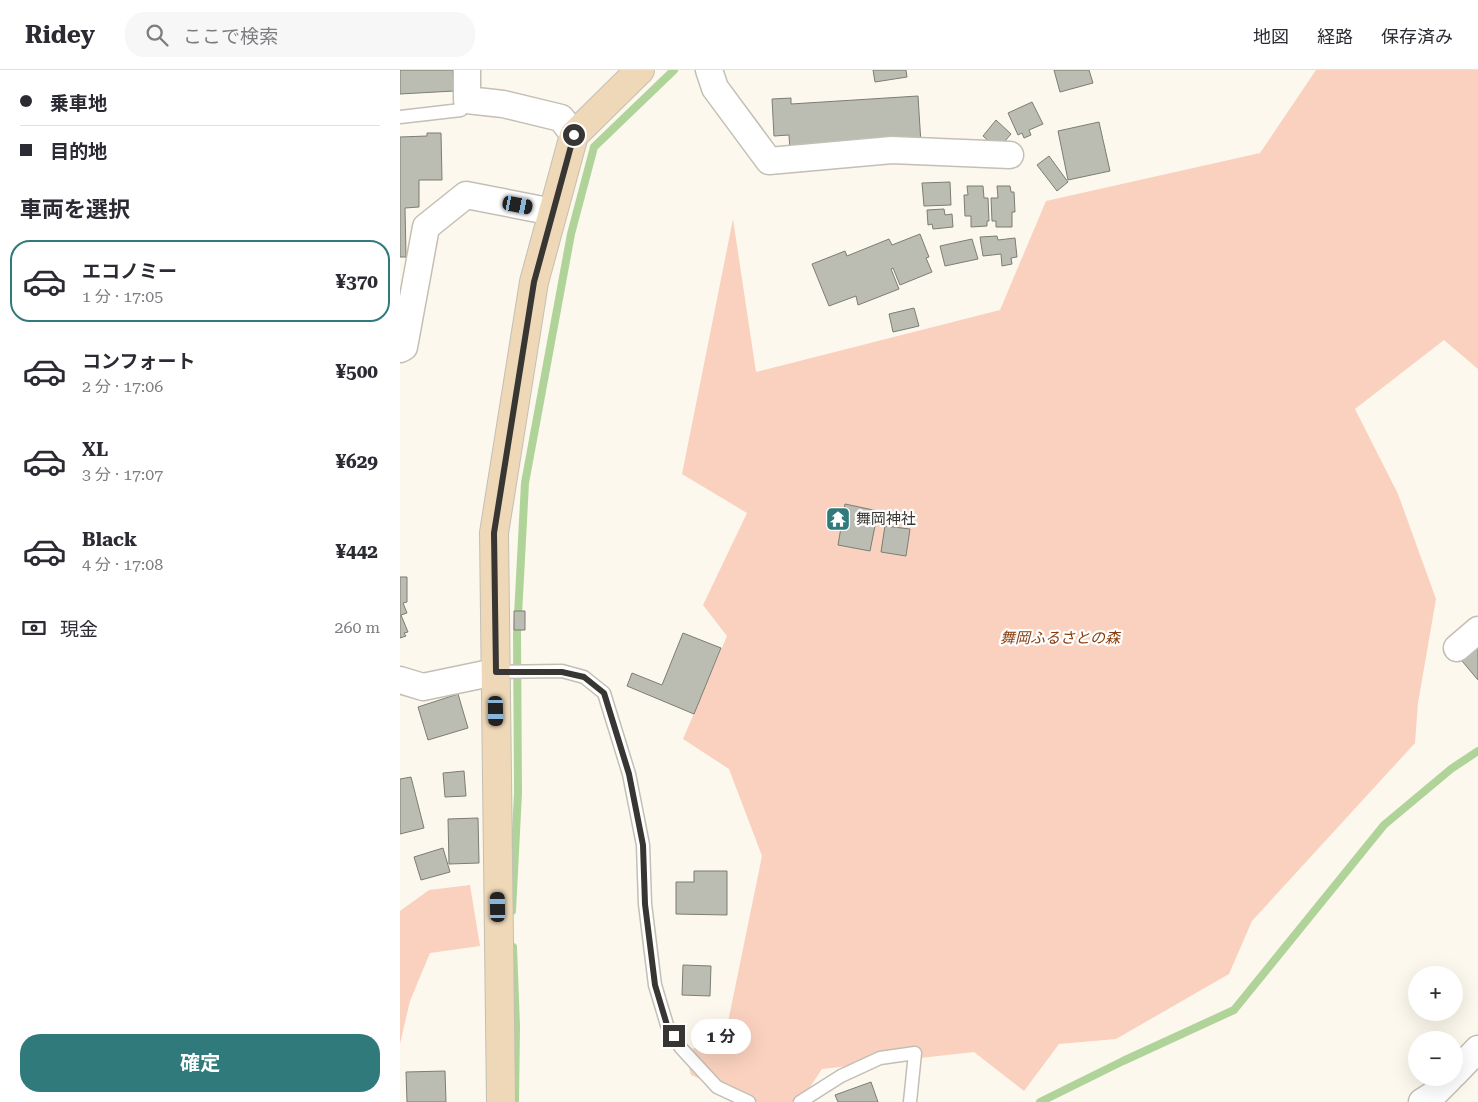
<!DOCTYPE html>
<html lang="ja">
<meta charset="utf-8">
<style>
body{margin:0;font-family:"Roboto Serif","Noto Sans JP",serif;background:#f7f7f7;color:#2b2b33;height:100vh;display:flex;flex-direction:column;font-size:19px;white-space:nowrap}
*{box-sizing:border-box;margin:0}
p{font-size:16px;color:#7c7c81}
.icon{flex:none;width:28px;height:28px;fill:none;stroke:currentColor;stroke-width:2;stroke-linecap:round;stroke-linejoin:round}
.map{position:relative;flex:1;overflow:hidden}
.details{display:flex;flex-direction:column;background:#fff;width:400px}
.details>*{flex:none}
.hud{display:grid;align-content:center;height:110px;padding:0 20px;background:#fff}
.buttons{position:absolute;left:1008px;top:896px;display:grid;gap:10px}
.buttons a{display:grid;place-items:center;width:55px;height:55px;border-radius:50%;background:#fff;box-shadow:0 5px 20px #0002;font-size:25px}
.end{position:absolute;width:22px;height:22px;margin:-11px;border:6px solid #373632;background:#fff;box-shadow:0 0 0 2px #fff}
.from{border-radius:50%}
.bubble{position:absolute;height:35px;border-radius:18px;background:#fff;box-shadow:0 5px 20px #0002;font-size:16px;font-weight:700;line-height:35px;text-align:center}
.car{position:absolute;width:15px;height:30px;margin:-15px -8px;border-radius:6px;box-shadow:0 0 4px 1px #0007;background:linear-gradient(#222 24%,#8ab4d8 0 40%,#222 0 76%,#8ab4d8 0 86%,#222 0)}
.hud b{display:flex;align-items:center;gap:18px;height:48px;font-size:19px}
.hud b+b{border-top:1px solid #e1e1e2}
.hud i{width:12px;height:12px;background:#2b2b33}
ul{padding:0;list-style:none}
li{display:flex;align-items:center;gap:15px;height:82px;margin:0 10px 8px;padding:0 10px;border:2px solid transparent;border-radius:20px}
li div{flex:1}
li b{display:block;font-size:19px}
li em{font-style:normal;font-weight:700}
li.active{border-color:#307a7c}
li>.icon{width:45px;height:45px;stroke-width:1.5}
h2{padding:0 20px;font-size:22px;line-height:60px}
.pay{display:flex;align-items:center;gap:12px;height:55px;padding:0 20px;font-size:19px}
.pay p{margin-inline-start:auto}
.primary-button{display:flex;gap:10px;margin-top:auto;padding:10px 20px}
.primary-button a{flex:1;height:58px;border-radius:20px;background:#307a7c;color:#fff;font-size:20px;font-weight:700;line-height:58px;text-align:center}
header{display:flex;align-items:center;gap:30px;box-sizing:border-box;height:70px;padding:0 25px;background:#fff;border-bottom:1px solid #e1e1e2}
header strong{font-size:24px}
nav{display:flex;gap:28px;margin-inline-start:auto;font-size:18px}
.search{width:350px;height:45px;background:#f7f7f7;display:flex;align-items:center;gap:12px;box-sizing:border-box;padding:0 18px;border-radius:20px;color:#7c7c81;font-size:19px}
main{display:flex;flex:1;min-height:0}
.map>svg:first-child{display:block}
.green{fill:#fad1be}
.lines{fill:none;stroke-linecap:round;stroke-linejoin:round}
.stream{stroke:#b0d399;stroke-width:8}
.building{fill:#bbbdb2;stroke:#7c7d73}
.lane-casing{stroke:#c3bfb5;stroke-width:15}
.street-casing{stroke:#c3bfb5;stroke-width:29}
.secondary-casing{stroke:#c3bfb5;stroke-width:30}
.lane{stroke:#fff;stroke-width:12}
.street{stroke:#fff;stroke-width:26}
.secondary{stroke:#eed8b7;stroke-width:28}
.route{stroke:#373632;stroke-width:6}
.labels{text-anchor:middle;dominant-baseline:central;stroke-width:4.5;stroke-linejoin:round;paint-order:stroke}
.poi-label{font-size:15px;fill:#373632;stroke:#fff;text-anchor:start}
.park-label{font-size:15px;font-style:italic;fill:#873b0b;stroke:#fff}
</style>
<header>
<strong>Ridey</strong>
<div class="search"><svg class="icon" aria-label="search" viewBox="0 0 24 24"><circle cx="10" cy="10" r="6"/><path d="M15 15l6 6"/></svg>ここで検索</div>
<nav><a>地図</a><a>経路</a><a>保存済み</a></nav>
</header>
<main>
<section class="details">
<div class="hud">
<b><i class="from"></i>乗車地</b>
<b><i></i>目的地</b>
</div>
<h2>車両を選択</h2>
<ul>
<li class="active"><svg class="icon" aria-label="car" viewBox="0 0 24 24"><path d="M5 17H2v-5l4-1 3-4h7l3 4 3 1v5h-3M9 17h6M6 11h13"/><circle cx="7" cy="17" r="2"/><circle cx="17" cy="17" r="2"/></svg><div><b>エコノミー</b><p>1 分 · 17:05</p></div><em>¥370</em></li>
<li><svg class="icon" aria-label="car" viewBox="0 0 24 24"><path d="M5 17H2v-5l4-1 3-4h7l3 4 3 1v5h-3M9 17h6M6 11h13"/><circle cx="7" cy="17" r="2"/><circle cx="17" cy="17" r="2"/></svg><div><b>コンフォート</b><p>2 分 · 17:06</p></div><em>¥500</em></li>
<li><svg class="icon" aria-label="car" viewBox="0 0 24 24"><path d="M5 17H2v-5l4-1 3-4h7l3 4 3 1v5h-3M9 17h6M6 11h13"/><circle cx="7" cy="17" r="2"/><circle cx="17" cy="17" r="2"/></svg><div><b>XL</b><p>3 分 · 17:07</p></div><em>¥629</em></li>
<li><svg class="icon" aria-label="car" viewBox="0 0 24 24"><path d="M5 17H2v-5l4-1 3-4h7l3 4 3 1v5h-3M9 17h6M6 11h13"/><circle cx="7" cy="17" r="2"/><circle cx="17" cy="17" r="2"/></svg><div><b>Black</b><p>4 分 · 17:08</p></div><em>¥442</em></li>
</ul>
<div class="pay"><svg class="icon" aria-label="cash" viewBox="0 0 24 24"><path d="M3 7h18v10H3z"/><circle cx="12" cy="12" r="2"/></svg>現金<p>260 m</p></div>
<div class="primary-button"><a>確定</a></div>
</section>
<div class="map">
<svg width="1078" height="1032" viewBox="0 0 1078 1032">
<rect width="100%" height="100%" fill="#fcf8ed"/>
<path class="green" d="M 916,0 L 1078,0 L 1078,299 L 1044,270 L 955,339 L 998,424 L 1036,529 L 1018,633 L 1015,673 L 852,851 L 829,904 L 716,969 L 659,974 L 624,1021 L 574,982 L 422,999 L 400,1032 L 353,1032 L 291,1005 L 285,983 L 326,962 L 362,786 L 329,699 L 283,669 L 327,566 L 303,535 L 347,443 L 282,404 L 333,149 L 356,302 L 600,240 L 646,131 L 860,83 Z
M 70,815 L 80,876 L 30,883 L 10,931 L 0,974 L 0,841 L 29,820 Z"/>
<g class="lines">
<path class="stream" d="M 112,841 L 118,723 L 117,564 L 125,413 L 171,164 L 194,77 L 274,0
M 113,877 L 116,956 L 115,1032
M 640,1032 L 723,991 L 834,940 L 984,755 L 1051,699 L 1078,681"/>
</g>
<path class="building" d="M 0,0 L 53,0 L 54,21 L 0,24 Z
M 473,0 L 506,0 L 507,7 L 475,12 Z
M 654,0 L 689,0 L 693,13 L 660,22 Z
M 518,26 L 521,74 L 390,82 L 389,65 L 374,66 L 372,29 L 391,28 L 391,34 Z
M 632,32 L 643,54 L 629,60 L 631,65 L 624,68 L 622,63 L 618,65 L 608,43 Z
M 596,50 L 611,64 L 598,79 L 583,66 Z
M 699,52 L 710,101 L 668,110 L 658,61 Z
M 27,63 L 41,63 L 42,110 L 19,110 L 19,137 L 5,138 L 6,187 L 0,187 L 0,67 L 27,66 Z
M 649,86 L 668,112 L 657,121 L 637,95 Z
M 550,112 L 551,135 L 524,136 L 522,113 Z
M 567,116 L 583,116 L 584,128 L 588,128 L 589,151 L 587,151 L 587,156 L 571,157 L 571,146 L 565,146 L 564,125 L 568,125 Z
M 597,116 L 610,116 L 611,122 L 614,122 L 615,142 L 612,142 L 612,157 L 596,157 L 596,151 L 592,151 L 591,128 L 598,128 Z
M 544,139 L 545,145 L 552,144 L 553,157 L 533,159 L 532,154 L 528,155 L 527,140 Z
M 520,164 L 529,187 L 526,188 L 532,202 L 500,215 L 493,198 L 491,199 L 499,219 L 458,235 L 456,226 L 429,236 L 412,194 L 445,181 L 447,186 L 489,169 L 492,175 Z
M 597,166 L 598,170 L 615,168 L 617,187 L 611,188 L 612,194 L 602,196 L 601,184 L 583,186 L 580,167 Z
M 572,169 L 578,189 L 545,196 L 540,176 Z
M 514,238 L 519,256 L 493,262 L 489,244 Z
M 445,434 L 478,441 L 470,481 L 438,475 Z
M 485,456 L 510,459 L 506,486 L 481,482 Z
M 0,507 L 7,507 L 7,532 L 3,533 L 7,543 L 1,545 L 8,562 L 4,563 L 6,566 L 0,568 Z
M 114,541 L 125,541 L 125,560 L 114,560 Z
M 283,563 L 321,578 L 294,644 L 227,616 L 232,603 L 262,615 Z
M 1078,577 L 1078,610 L 1062,591 Z
M 58,624 L 68,658 L 28,670 L 18,637 Z
M 64,701 L 66,726 L 45,727 L 43,703 Z
M 11,707 L 24,758 L 0,764 L 0,709 Z
M 78,748 L 79,793 L 49,794 L 48,749 Z
M 43,778 L 50,802 L 21,810 L 14,787 Z
M 294,801 L 327,801 L 327,845 L 276,844 L 276,812 L 294,812 Z
M 283,895 L 311,896 L 310,926 L 282,925 Z
M 45,1001 L 46,1032 L 7,1032 L 6,1002 Z
M 471,1012 L 478,1032 L 438,1032 L 435,1025 Z"/>
<g class="lines">
<defs>
<path id="lane" d="M 0,47 L 61,40 L 67,30
M 95,602 L 162,601 L 184,607 L 204,623 L 229,704 L 243,775 L 245,834 L 255,915 L 267,955 L 281,978 L 317,1017 L 349,1032
M 400,1032 L 441,1006 L 480,988 L 515,983 L 510,1032"/>
<path id="street" d="M 67,0 L 67,30 L 103,34 L 161,48 L 174,65
M 309,0 L 315,18 L 369,91 L 492,80 L 610,85
M 0,279 L 4,277 L 26,157 L 66,125 L 153,142
M 1057,578 L 1078,560
M 0,610 L 23,617 L 95,602
M 1054,1004 L 1078,979
M 1022,1032 L 1033,1025 L 1050,1008"/>
<path id="secondary" d="M 101,1032 L 94,463 L 134,212 L 174,65 L 240,0"/>
</defs>
<use href="#lane" class="lane-casing"/>
<use href="#street" class="street-casing"/>
<use href="#secondary" class="secondary-casing"/>
<use href="#lane" class="lane"/>
<use href="#street" class="street"/>
<use href="#secondary" class="secondary"/>
</g>
<g class="lines">
<path class="route" d="M 174,65 L 134,212 L 94,463 L 96,602 L 162,602 L 184,607 L 204,623 L 229,704 L 243,775 L 245,834 L 255,915 L 267,955 L 274,966"/>
</g>
<defs>
<symbol id="temple-square" viewBox="-11 -11 22 22"><rect x="-9" y="-9" width="18" height="18" rx="4" fill="#307a7c" stroke="#fff"/><path d="M0-6L5-2H3V0L6.5 2.5H4V6H1.5V3h-3V6H-4V2.5H-6.5L-3 0V-2H-5Z" fill="#fff"/></symbol>
</defs>
<g fill-rule="evenodd">
<use href="#temple-square" x="424" y="435" width="28" height="28"/>
</g>
<g class="labels">
<g class="poi-label">
<text x="456" y="449">舞岡神社</text>
</g>
<g class="park-label">
<text x="660" y="568">舞岡ふるさとの森</text>
</g>
</g>
</svg>
<div class="buttons">
<a>+</a>
<a>−</a>
</div>
<i class="end from" style="left:174px;top:65px"></i>
<i class="end" style="left:274px;top:966px"></i>
<div class="bubble" style="left:291px;top:949px;width:60px">1 分</div>
<i class="car" style="left:118px;top:135px;rotate:101deg"></i>
<i class="car" style="left:96px;top:641px;rotate:179deg"></i>
<i class="car" style="left:98px;top:837px;rotate:359deg"></i>
</div>
</main>
